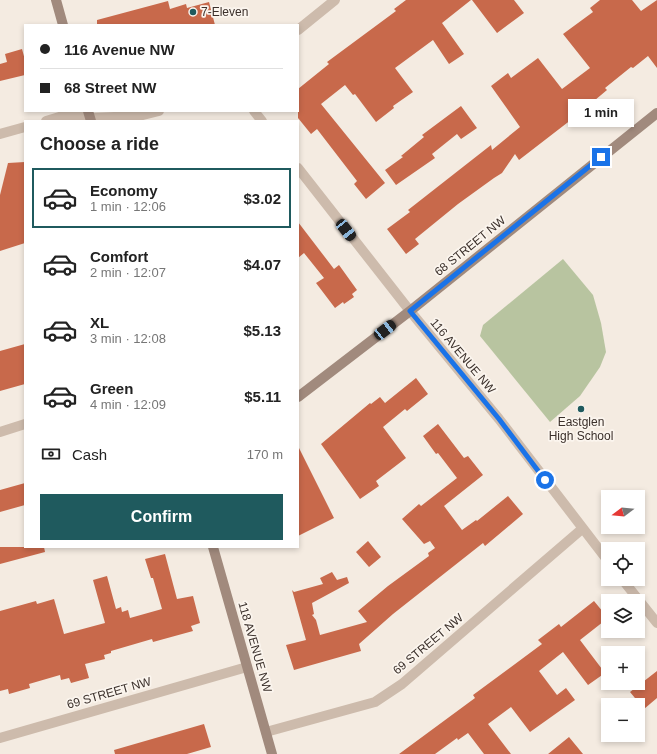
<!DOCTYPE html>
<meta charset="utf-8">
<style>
body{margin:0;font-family:Arial,sans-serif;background:#f6f6f6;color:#222;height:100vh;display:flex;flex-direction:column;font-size:15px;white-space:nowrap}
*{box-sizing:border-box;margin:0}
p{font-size:13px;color:#767676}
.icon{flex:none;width:22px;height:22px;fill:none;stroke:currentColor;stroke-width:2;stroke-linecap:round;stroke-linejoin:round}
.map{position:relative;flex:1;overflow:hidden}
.panel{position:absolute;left:24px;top:120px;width:275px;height:428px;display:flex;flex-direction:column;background:#fff;border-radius:0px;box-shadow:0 2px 6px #0003}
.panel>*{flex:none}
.top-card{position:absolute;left:24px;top:24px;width:275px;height:88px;border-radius:0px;box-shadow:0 2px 6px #0003;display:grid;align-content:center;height:88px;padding:0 16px;background:#fff}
.needle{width:26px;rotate:254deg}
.tools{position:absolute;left:601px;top:490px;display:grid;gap:8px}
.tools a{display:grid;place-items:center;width:44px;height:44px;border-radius:0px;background:#fff;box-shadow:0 2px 6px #0003;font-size:20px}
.end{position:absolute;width:18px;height:18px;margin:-9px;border:5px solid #1a73e8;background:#fff;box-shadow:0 0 0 2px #fff}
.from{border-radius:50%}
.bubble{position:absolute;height:28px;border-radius:0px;background:#fff;box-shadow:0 2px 6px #0003;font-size:13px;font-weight:800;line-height:28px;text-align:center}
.car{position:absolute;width:12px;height:24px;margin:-12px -6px;border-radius:5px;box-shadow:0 0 3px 1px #0007;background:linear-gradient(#222 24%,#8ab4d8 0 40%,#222 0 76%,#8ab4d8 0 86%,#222 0)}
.top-card b{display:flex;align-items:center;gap:14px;height:38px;font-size:15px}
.top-card b+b{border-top:1px solid #e0e0e0}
.top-card i{width:10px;height:10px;background:#222}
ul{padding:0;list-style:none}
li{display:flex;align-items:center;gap:12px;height:60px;margin:0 8px 6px;padding:0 8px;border:2px solid transparent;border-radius:0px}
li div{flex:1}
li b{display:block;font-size:15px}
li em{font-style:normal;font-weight:800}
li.selected{border-color:#1f5a5e}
li>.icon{width:36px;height:36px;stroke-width:1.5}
h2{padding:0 16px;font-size:18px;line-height:48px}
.pay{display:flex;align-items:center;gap:10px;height:44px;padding:0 16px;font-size:15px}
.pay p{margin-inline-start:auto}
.button{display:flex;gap:8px;margin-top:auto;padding:8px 16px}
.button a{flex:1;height:46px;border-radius:0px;background:#1f5a5e;color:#fff;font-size:16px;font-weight:800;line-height:46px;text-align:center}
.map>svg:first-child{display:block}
.green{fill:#b8c4a0}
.building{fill:#c8694b}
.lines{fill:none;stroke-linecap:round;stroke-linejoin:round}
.street{stroke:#cdbbac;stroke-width:10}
.secondary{stroke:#a18a7d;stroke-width:10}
.route{stroke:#1a73e8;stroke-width:5}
.poi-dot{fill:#1f5a5e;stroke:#fbf5ee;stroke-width:1.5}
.labels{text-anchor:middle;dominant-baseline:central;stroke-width:3.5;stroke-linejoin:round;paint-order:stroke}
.poi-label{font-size:12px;fill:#3b302b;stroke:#fbf5ee;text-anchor:start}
.street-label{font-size:12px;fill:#3b302b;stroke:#fbf5ee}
</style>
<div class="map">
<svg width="657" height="754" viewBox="0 0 657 754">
<rect width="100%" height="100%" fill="#f4ebe1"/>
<path class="green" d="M 563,259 L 593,295 L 601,323 L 606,352 L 600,367 L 580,396 L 550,422 L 480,336 L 483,325 Z"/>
<path class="building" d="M 406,0 L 471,0 L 442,23 L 464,54 L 449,64 L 433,40 L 395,68 L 413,92 L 393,106 L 394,108 L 376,122 L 355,94 L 353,95 L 345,85 L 321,104 L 385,183 L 366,199 L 354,184 L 357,181 L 317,129 L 311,134 L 298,118 L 298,89 L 329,64 L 327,62 L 396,11 L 394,9 Z
M 472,0 L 514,0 L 524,13 L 497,33 Z
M 600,0 L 632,0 L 641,11 L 657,0 L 657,68 L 648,56 L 633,68 L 631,67 L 605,88 L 607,90 L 576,116 L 519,160 L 515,154 L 502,173 L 494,178 L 458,204 L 415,239 L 419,244 L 406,254 L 387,229 L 410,212 L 408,210 L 491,145 L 492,150 L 520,127 L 491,86 L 508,73 L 511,78 L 538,58 L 562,89 L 590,68 L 563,34 L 593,12 L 590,8 Z
M 168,1 L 170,9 L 186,4 L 187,8 L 209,2 L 215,25 L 97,25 L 97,20 Z
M 22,49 L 25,60 L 25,75 L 0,81 L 0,64 L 7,62 L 5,54 Z
M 461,106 L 477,128 L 461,139 L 457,134 L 432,154 L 435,158 L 396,185 L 385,170 L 403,157 L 401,156 L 424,137 L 422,135 Z
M 25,162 L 25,243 L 0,251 L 0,195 L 8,163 Z
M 298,222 L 334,269 L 339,265 L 357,290 L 352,294 L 354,297 L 344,304 L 343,302 L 335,308 L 316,283 L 324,278 L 304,253 L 298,258 Z
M 25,344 L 25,384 L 0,391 L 0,351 Z
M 416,378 L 428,394 L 407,411 L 405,409 L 383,427 L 406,458 L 376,481 L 379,486 L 360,499 L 321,444 L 370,403 L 371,404 L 380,397 L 385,403 Z
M 438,424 L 464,458 L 468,456 L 483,475 L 444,506 L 462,530 L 476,520 L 477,521 L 508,496 L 523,514 L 485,546 L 483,543 L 393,614 L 359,644 L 361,651 L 294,670 L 286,645 L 306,640 L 292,590 L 294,592 L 323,584 L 320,578 L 332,572 L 337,580 L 347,577 L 349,583 L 312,603 L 314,614 L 312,615 L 316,620 L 320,635 L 367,622 L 358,611 L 388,586 L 429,556 L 428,553 L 435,548 L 430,541 L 424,544 L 402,519 L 419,504 L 421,506 L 457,478 L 438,453 L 436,454 L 423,436 Z
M 298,446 L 334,518 L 298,536 Z
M 25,483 L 25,505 L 0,512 L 0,490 Z
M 368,541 L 381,557 L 369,567 L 356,552 Z
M 0,547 L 44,547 L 45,552 L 0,564 Z
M 165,554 L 177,599 L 193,596 L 200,623 L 191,626 L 193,631 L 153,642 L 152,639 L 111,651 L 111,653 L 104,655 L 105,659 L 85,664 L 89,678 L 71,683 L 69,678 L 61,680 L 60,675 L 29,684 L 30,688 L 9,694 L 8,689 L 0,691 L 0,611 L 36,601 L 37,604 L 54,599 L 64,634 L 105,623 L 93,580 L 107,576 L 116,609 L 121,607 L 122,612 L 128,610 L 130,618 L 162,609 L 153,578 L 151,578 L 145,559 Z
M 594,601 L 608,618 L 580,640 L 605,673 L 588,685 L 563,652 L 539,671 L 557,695 L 566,688 L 575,700 L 530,732 L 511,707 L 488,724 L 511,754 L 484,754 L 468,733 L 458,740 L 457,738 L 435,754 L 399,754 L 475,698 L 473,695 L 542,644 L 538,640 L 559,624 L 561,627 Z
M 657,671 L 657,698 L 644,709 L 630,692 Z
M 204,724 L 211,747 L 187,754 L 115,754 L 114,750 Z
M 569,737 L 583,754 L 548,754 Z"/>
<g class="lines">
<path class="street" d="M 298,30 L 335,0
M 254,111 L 262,121
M 46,121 L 66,115 L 90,118 L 139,116 L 159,111
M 0,134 L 25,127
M 298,168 L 410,311 L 499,419 L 608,561
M 0,432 L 25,424
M 622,579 L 657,623
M 266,732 L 375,702 L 402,684 L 582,529
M 0,738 L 247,667"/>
<path class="secondary" d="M 56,0 L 63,25
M 88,111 L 91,121
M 298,397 L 410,311 L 657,113
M 213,547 L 272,754"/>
</g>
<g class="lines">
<path class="route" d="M 545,480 L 499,419 L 410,311 L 601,157"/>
</g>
<g class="poi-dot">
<circle cx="193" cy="12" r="4"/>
<circle cx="581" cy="409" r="4"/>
</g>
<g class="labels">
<g class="poi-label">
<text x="201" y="12">7-Eleven</text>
<text x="581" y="422" text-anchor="middle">Eastglen<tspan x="581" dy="14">High School</tspan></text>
</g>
<g class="street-label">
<text transform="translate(470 246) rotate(-39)">68 STREET NW</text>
<text transform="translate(463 356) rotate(50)">116 AVENUE NW</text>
<text transform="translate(428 644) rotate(-40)">69 STREET NW</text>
<text transform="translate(255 647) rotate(74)">118 AVENUE NW</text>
<text transform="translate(109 693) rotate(-16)">69 STREET NW</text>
</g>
</g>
</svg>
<div class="tools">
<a><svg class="needle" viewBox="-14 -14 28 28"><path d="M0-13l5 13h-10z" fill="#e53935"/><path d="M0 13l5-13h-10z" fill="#767676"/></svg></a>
<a><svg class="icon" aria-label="locate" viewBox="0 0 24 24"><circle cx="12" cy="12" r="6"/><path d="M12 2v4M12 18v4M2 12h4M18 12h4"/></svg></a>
<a><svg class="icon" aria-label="layers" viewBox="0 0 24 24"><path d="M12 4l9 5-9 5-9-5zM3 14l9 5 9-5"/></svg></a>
<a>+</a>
<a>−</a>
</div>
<i class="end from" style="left:545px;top:480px"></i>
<i class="end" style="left:601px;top:157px"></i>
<div class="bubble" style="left:568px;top:99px;width:66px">1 min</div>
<i class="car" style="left:346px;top:230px;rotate:142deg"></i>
<i class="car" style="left:385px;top:330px;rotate:52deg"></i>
<div class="top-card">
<b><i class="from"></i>116 Avenue NW</b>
<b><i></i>68 Street NW</b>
</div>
<section class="panel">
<h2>Choose a ride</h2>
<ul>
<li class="selected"><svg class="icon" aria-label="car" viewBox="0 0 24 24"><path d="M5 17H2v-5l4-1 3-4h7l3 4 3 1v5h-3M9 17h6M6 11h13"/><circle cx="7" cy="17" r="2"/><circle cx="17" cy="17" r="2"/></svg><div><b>Economy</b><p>1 min · 12:06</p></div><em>$3.02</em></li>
<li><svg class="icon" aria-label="car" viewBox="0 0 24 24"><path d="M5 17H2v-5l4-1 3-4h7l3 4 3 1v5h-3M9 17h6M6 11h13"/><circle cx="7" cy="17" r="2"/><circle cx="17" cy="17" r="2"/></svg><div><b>Comfort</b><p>2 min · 12:07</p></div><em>$4.07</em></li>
<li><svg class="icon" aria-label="car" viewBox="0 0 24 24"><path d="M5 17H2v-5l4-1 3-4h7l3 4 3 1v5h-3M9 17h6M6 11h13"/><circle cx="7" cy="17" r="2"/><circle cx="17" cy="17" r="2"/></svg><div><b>XL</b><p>3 min · 12:08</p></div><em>$5.13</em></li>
<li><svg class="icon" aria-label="car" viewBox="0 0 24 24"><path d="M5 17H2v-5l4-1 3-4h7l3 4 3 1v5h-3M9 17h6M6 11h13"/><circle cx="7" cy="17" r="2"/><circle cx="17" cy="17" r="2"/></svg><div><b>Green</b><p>4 min · 12:09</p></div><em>$5.11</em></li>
</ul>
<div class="pay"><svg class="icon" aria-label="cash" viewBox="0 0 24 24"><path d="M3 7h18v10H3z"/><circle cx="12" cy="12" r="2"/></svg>Cash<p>170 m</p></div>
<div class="button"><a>Confirm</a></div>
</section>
</div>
